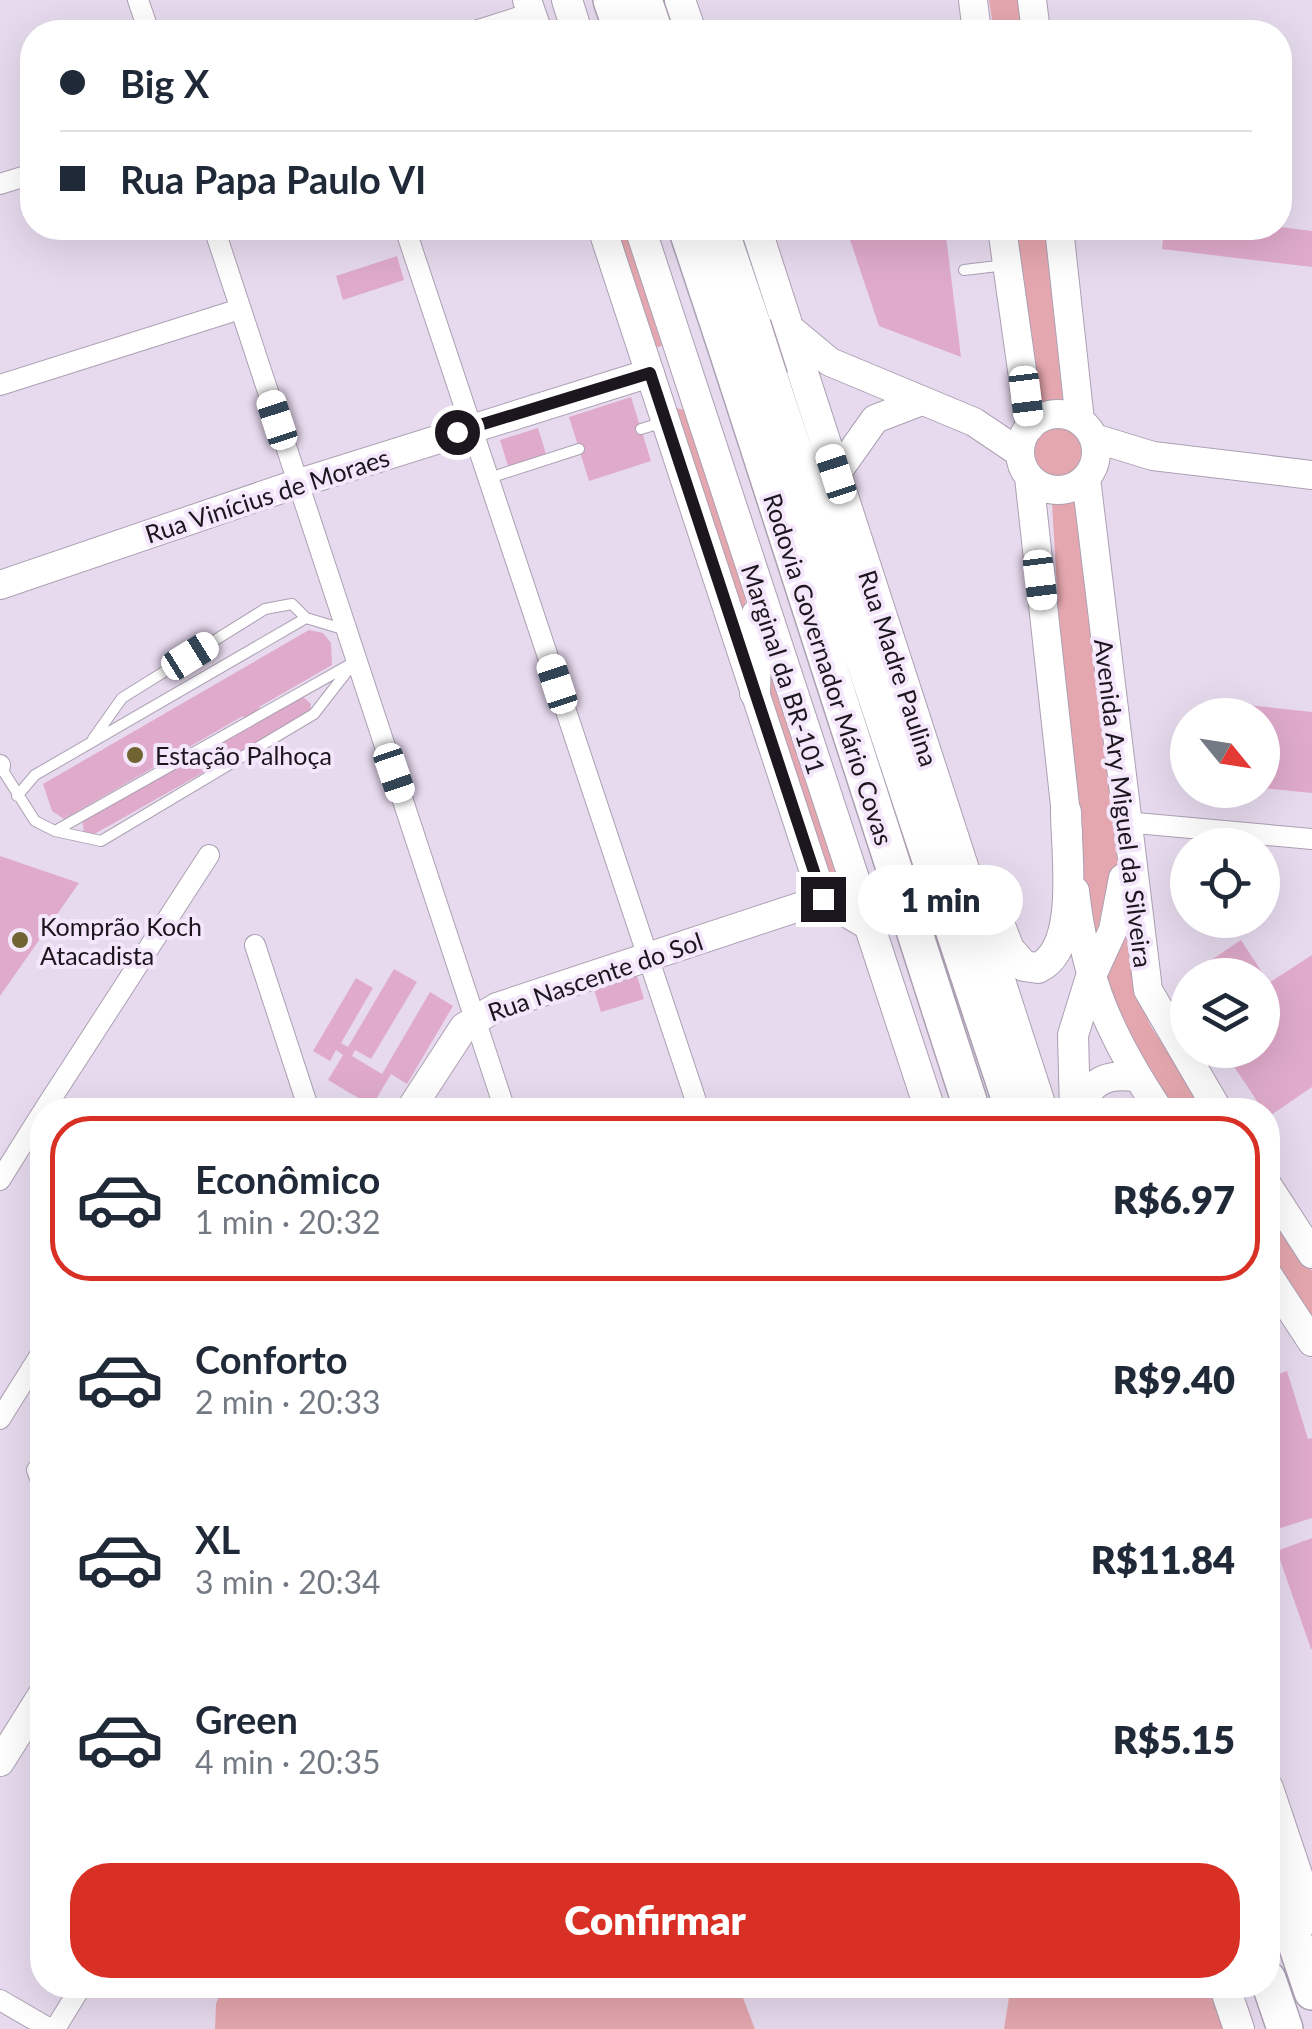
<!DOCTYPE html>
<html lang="pt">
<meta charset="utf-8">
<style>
body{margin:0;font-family:Lato,sans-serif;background:#f6f6f7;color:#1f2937;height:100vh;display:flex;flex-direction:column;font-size:38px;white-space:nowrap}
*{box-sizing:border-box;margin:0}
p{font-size:32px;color:#747a83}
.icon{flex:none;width:55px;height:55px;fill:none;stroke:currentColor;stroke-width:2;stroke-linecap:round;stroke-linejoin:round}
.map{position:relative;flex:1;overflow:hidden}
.panel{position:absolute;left:30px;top:1098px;width:1250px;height:900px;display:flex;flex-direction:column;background:#fff;border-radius:40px;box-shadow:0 10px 40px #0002}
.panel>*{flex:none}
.top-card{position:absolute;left:20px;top:20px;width:1272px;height:220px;border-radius:40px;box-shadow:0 10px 40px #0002;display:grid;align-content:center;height:220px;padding:0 40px;background:#fff}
.needle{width:65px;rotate:120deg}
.tools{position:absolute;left:1170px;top:698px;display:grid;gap:20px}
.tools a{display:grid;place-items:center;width:110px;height:110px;border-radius:50%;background:#fff;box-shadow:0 10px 40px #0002;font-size:50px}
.end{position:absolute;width:45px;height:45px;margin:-22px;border:12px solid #1c171e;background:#fff;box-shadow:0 0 0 5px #fff}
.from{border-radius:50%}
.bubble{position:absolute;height:70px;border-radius:35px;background:#fff;box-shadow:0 10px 40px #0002;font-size:32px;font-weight:800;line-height:70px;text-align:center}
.car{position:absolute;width:30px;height:60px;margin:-30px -15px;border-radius:12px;box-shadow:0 0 8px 2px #0007;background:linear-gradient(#fff 24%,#345 0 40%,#fff 0 76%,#345 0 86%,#fff 0)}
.top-card b{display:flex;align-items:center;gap:35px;height:95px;font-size:38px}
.top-card b+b{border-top:2px solid #e0e1e3}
.top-card i{width:25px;height:25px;background:#1f2937}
ul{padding:18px 0 0;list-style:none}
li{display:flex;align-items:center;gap:30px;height:165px;margin:0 20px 15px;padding:0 20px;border:5px solid transparent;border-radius:40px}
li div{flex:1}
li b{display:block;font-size:38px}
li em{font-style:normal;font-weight:800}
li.selected{border-color:#d93025}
li>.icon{width:90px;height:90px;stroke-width:1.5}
.action{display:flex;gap:20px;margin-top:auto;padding:20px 40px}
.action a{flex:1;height:115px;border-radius:40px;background:#d93025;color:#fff;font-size:40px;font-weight:800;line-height:115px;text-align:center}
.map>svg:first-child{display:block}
.green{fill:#e5a7af}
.building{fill:#e0abcb}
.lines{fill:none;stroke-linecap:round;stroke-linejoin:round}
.lane-casing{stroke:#aca0b3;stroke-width:12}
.street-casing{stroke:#aca0b3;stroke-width:22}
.secondary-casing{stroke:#aca0b3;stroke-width:30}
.primary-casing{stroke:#aca0b3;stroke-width:32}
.highway-casing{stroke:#aca0b3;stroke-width:38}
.lane{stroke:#fff;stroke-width:10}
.street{stroke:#fff;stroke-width:20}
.secondary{stroke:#fff;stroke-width:28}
.primary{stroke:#fff;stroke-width:30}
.highway{stroke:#fff;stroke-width:35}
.highway-bridge-casing{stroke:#aca0b3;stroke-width:38;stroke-linecap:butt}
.highway-bridge{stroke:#fff;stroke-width:35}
.route{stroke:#1c171e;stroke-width:12}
.poi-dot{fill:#706532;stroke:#f4e7fc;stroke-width:4}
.labels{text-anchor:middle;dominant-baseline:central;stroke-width:8;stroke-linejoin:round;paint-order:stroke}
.street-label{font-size:25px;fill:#1c171e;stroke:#f4e7fc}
.poi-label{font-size:25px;fill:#1c171e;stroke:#f4e7fc;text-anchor:start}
</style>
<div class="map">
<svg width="1312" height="2029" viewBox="0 0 1312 2029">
<rect width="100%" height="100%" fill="#e7daee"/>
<path class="green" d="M 989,0 L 1021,0 L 1025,32 L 994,32 Z
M 607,228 L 624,228 L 662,346 L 647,350 Z
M 1014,228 L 1051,228 L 1051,283 L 1063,402 L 1040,404 Z
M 672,407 L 684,410 L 746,595 L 742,643 Z
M1030 452a28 28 0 1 1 56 0a28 28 0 1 1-56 0Z
M 1052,503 L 1076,503 L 1117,830 L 1119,875 L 1091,966 L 1067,756 Z
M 767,636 L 851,910 L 825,892 L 764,697 Z
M 1127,917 L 1139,999 L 1150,1025 L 1205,1110 L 1163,1110 L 1095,983 Z
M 1268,1204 L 1312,1271 L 1312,1332 L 1268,1266 Z
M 224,1985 L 738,1985 L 755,2029 L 215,2029 L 216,2004 Z
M 1011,1985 L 1210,1985 L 1225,2029 L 1004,2029 Z"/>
<path class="building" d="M 1280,98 L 1287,99 L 1282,140 L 1280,140 Z
M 1280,227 L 1312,231 L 1312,267 L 1162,249 L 1164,228 Z
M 846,228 L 945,228 L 961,357 L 879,326 Z
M 397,256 L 404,280 L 343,300 L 336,276 Z
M 631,397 L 651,461 L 589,481 L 569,417 Z
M 538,428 L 546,454 L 508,466 L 500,440 Z
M 309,630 L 323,633 L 331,643 L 332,665 L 259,707 L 264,716 L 301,695 L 311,704 L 310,712 L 91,836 L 84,833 L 82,820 L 248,725 L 243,716 L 64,819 L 52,811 L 43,784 Z
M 1230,703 L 1312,712 L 1312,793 L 1262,788 L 1262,715 L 1228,715 Z
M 0,856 L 79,883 L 0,996 Z
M 1241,940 L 1269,983 L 1312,955 L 1312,1087 L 1268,1117 L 1268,1110 L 1263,1110 L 1223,1050 L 1262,1050 L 1262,975 L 1189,975 Z
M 394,969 L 417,982 L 371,1059 L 355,1050 L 352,1056 L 382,1074 L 430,992 L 453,1006 L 407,1084 L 391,1074 L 372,1106 L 328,1080 L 343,1055 L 336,1050 L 330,1061 L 313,1051 L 356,978 L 373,988 L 341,1043 L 348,1047 Z
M 635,969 L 644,999 L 601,1012 L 592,983 Z
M 1268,1365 L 1272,1376 L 1287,1371 L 1308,1439 L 1312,1438 L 1312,1518 L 1268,1532 Z
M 1312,1538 L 1312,1649 L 1311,1649 L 1277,1551 Z"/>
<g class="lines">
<defs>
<path id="lane" d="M 964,270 L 1006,265
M 641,429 L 664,422
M 489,478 L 579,449
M 93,739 L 122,698 L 265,609 L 292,604 L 306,618
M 0,766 L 35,821 L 55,831 L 356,661
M 17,796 L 35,775 L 306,618 L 346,630
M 55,831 L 101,841 L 314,714 L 349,669"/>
<path id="street" d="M 138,0 L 149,32
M 472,32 L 532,13
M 0,184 L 32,174
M 214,228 L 505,1110
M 405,228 L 699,1110
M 0,385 L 240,309
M 0,765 L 0,766
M 1125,822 L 1312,839
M 255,945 L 309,1110
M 44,1110 L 209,855
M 0,1180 L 42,1113
M 0,1419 L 42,1352
M 37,1470 L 42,1483
M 0,2000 L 50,2029
M 55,2029 L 82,1985"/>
<path id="secondary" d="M 527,0 L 538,32
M 973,0 L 977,32
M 1032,0 L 1036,32
M 602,228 L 823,899 L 869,926
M 1002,228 L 1030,427
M 1059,228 L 1080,421
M 788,327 L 830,362 L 974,422 L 1020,453
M1020 452a38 38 0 1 1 76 0a38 38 0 1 1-76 0Z
M 1094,438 L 1153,456 L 1312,475
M 836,474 L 875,419 L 919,402
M 1029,477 L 1068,833
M 1086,478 L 1148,990 L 1218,1110
M 0,585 L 299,483 L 650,373
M 1075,891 C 1085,980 1110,1036 1159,1110
M 1090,980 L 1113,930 L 1123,878
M 410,1110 L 464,1027 L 497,1007 L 823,899
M 1079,1110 C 1089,1081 1108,1072 1138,1078
M 1268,1186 L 1312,1254
M 1268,1275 L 1312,1342
M 0,1762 L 42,1695"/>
<path id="primary" d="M 567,0 L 577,32
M 680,0 L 691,32
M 640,228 L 930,1110
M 756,228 L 1042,1110
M 755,693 L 757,614
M 999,923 L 1009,949 L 1024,966 L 1038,968 C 1081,948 1066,852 1066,812
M 1075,1110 L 1073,1035 L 1090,980
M 1268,1788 L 1312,1919
M 1224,1985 L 1239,2029"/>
<path id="highway" d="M 611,0 L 622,32
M 644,0 L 655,32
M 686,228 L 721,333
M 720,228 L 753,325
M 770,378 L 1013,1110
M 738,385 L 972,1110
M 1268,1861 L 1312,1992
M 1268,1979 L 1285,2029"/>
</defs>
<use href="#lane" class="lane-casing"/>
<use href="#street" class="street-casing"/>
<use href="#secondary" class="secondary-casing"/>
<use href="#primary" class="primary-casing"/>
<use href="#highway" class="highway-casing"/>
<use href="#lane" class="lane"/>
<use href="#street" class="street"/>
<use href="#secondary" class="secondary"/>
<use href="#primary" class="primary"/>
<use href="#highway" class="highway"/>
<defs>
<path id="highway-bridge" d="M 753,325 L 770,378
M 721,333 L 738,385"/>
</defs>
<use href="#highway-bridge" class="highway-bridge-casing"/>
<use href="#highway-bridge" class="highway-bridge"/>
</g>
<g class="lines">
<path class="route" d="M 457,432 L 650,373 L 823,899"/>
</g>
<g class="poi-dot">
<circle cx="135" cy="755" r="10"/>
<circle cx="20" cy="940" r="10"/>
</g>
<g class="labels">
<g class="street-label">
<text transform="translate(267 495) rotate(-18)">Rua Vinícius de Moraes</text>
<text transform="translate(899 668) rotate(72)">Rua Madre Paulina</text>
<text transform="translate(784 669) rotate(72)">Marginal da BR-101</text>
<text transform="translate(829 669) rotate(72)">Rodovia Governador Mário Covas</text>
<text transform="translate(1124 803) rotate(83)">Avenida Ary Miguel da Silveira</text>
<text transform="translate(595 976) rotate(-19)">Rua Nascente do Sol</text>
</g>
<g class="poi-label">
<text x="155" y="755">Estação Palhoça</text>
<text x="40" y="926">Komprão Koch<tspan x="40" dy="29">Atacadista</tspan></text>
</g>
</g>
</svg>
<div class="tools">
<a><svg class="needle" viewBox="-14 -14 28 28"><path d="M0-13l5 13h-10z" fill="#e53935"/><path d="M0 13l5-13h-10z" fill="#747a83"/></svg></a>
<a><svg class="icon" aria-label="locate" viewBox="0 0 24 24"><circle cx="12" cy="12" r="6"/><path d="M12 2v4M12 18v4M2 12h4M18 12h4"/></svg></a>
<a><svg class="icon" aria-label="layers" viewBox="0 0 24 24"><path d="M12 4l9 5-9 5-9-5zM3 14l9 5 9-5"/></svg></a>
</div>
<i class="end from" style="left:457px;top:432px"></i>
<i class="end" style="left:823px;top:899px"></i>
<div class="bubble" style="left:858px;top:865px;width:165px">1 min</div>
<i class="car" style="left:1026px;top:396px;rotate:173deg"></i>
<i class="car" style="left:277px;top:420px;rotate:342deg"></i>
<i class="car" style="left:836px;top:474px;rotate:342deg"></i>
<i class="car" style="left:1040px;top:580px;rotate:173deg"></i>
<i class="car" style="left:190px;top:656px;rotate:58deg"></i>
<i class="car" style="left:557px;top:684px;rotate:342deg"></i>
<i class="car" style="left:394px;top:773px;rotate:161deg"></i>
<div class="top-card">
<b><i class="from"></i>Big X</b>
<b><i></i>Rua Papa Paulo VI</b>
</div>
<section class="panel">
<ul>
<li class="selected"><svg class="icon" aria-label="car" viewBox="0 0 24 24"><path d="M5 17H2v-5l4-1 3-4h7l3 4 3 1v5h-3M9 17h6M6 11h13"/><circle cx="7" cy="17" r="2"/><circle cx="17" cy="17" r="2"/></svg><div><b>Econômico</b><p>1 min · 20:32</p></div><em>R$6.97</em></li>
<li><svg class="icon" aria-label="car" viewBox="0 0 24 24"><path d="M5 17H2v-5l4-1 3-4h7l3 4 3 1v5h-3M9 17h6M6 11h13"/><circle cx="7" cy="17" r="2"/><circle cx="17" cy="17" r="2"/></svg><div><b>Conforto</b><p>2 min · 20:33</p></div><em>R$9.40</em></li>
<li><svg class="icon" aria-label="car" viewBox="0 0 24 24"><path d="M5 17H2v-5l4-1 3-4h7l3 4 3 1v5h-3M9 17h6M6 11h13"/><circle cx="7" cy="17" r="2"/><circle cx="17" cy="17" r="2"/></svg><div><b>XL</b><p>3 min · 20:34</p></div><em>R$11.84</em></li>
<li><svg class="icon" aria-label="car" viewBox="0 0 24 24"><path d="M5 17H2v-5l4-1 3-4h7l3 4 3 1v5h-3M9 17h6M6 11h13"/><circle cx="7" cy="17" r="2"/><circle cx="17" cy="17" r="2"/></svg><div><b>Green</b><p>4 min · 20:35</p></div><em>R$5.15</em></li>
</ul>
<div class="action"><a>Confirmar</a></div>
</section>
</div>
